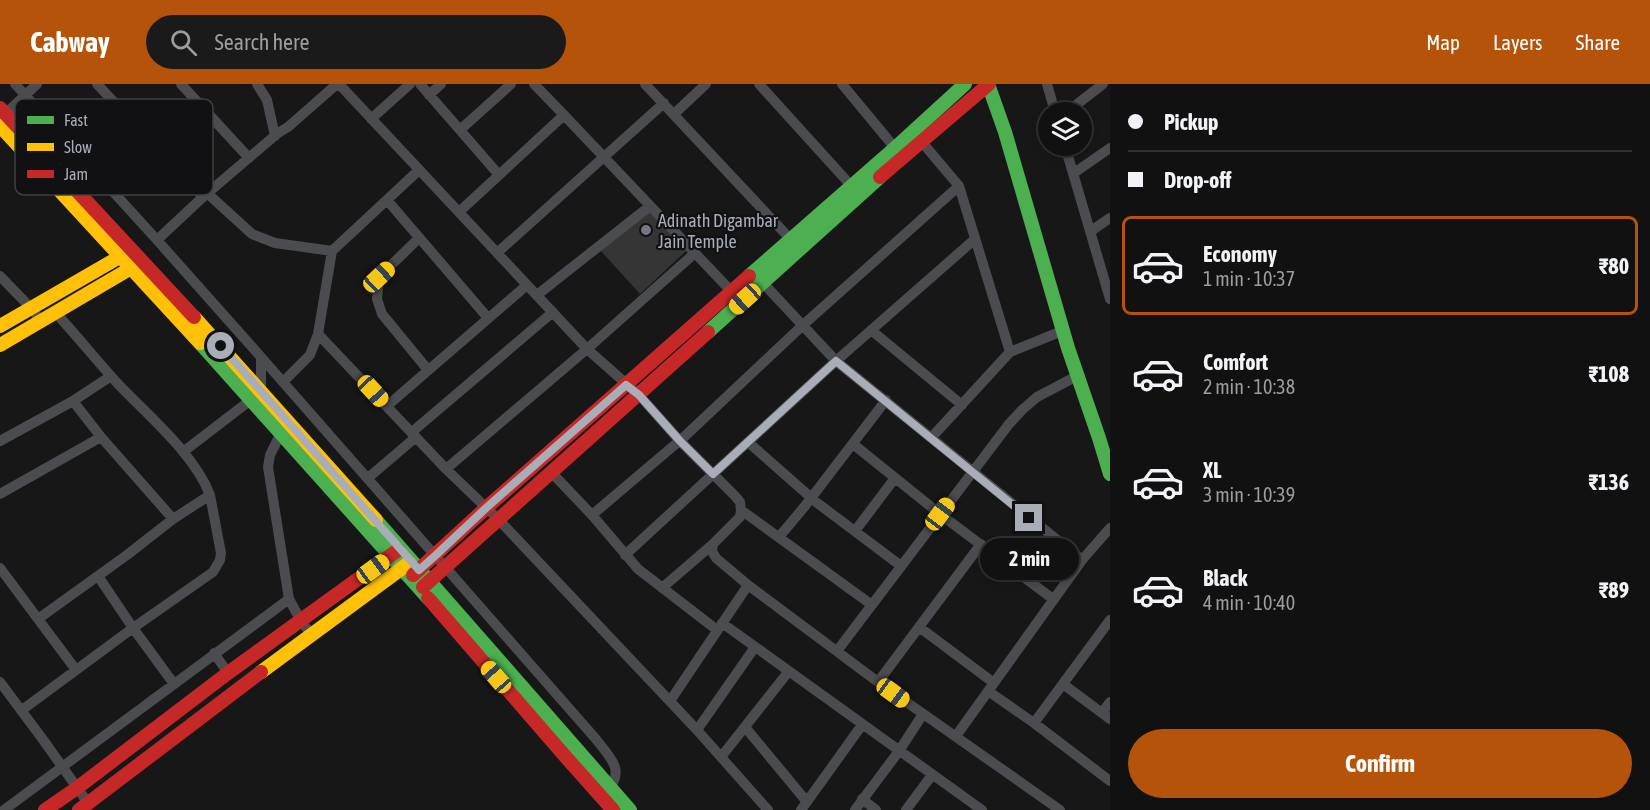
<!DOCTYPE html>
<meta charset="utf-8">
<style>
body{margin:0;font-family:"Asap Condensed",sans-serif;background:#1a1a1a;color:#f1f3f6;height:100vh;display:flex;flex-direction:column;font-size:22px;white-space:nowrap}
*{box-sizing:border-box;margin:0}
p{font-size:20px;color:#9c9d9f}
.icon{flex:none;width:33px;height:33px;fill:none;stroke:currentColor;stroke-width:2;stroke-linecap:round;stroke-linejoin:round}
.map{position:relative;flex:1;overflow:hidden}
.details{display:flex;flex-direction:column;background:#111;width:540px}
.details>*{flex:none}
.guide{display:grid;align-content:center;height:132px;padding:0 18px;background:#111}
.fabs{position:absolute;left:1038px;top:18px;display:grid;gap:12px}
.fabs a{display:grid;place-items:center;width:54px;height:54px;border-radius:50%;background:#111;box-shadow:0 3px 9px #0003,0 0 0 2px #303131;font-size:30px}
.end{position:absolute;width:27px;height:27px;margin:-14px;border:8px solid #a8adb8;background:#111;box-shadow:0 0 0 3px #111}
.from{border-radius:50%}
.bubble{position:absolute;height:42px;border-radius:21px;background:#111;box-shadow:0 3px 9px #0003,0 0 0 2px #303131;font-size:20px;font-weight:700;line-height:42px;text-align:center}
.car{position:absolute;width:18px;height:36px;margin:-18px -9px;border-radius:8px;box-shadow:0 0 4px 2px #0007;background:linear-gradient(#f5c518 24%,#345 0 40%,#f5c518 0 76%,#345 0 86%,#f5c518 0)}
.guide b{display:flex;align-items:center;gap:21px;height:57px;font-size:22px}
.guide b+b{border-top:2px solid #303131}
.guide i{width:15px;height:15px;background:#f1f3f6}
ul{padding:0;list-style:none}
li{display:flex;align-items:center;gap:18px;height:99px;margin:0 12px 9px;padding:0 6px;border:3px solid transparent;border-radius:9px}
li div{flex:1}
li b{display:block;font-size:22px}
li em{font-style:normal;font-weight:700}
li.on{border-color:#b45309}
li>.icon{width:54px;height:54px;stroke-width:1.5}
.button{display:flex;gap:12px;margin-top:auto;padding:12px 18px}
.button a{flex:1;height:69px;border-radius:36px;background:#b45309;color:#fff;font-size:24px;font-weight:700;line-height:69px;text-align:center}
header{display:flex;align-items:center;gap:36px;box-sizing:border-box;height:84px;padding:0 30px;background:#b45309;color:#fff}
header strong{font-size:28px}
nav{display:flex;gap:33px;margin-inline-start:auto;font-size:21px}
.search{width:420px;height:54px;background:#1a1a1a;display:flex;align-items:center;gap:15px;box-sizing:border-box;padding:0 21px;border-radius:33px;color:#9c9d9f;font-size:22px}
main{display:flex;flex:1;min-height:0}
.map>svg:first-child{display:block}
.building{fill:#353536}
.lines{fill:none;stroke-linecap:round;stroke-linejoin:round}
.street{stroke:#4b4c50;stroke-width:10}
.fast{stroke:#4caf50;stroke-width:14}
.slow{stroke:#ffc107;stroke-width:14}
.jam{stroke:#c62828;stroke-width:14}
.route{stroke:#a8adb8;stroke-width:8}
.poi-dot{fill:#757880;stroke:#111113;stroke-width:2}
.labels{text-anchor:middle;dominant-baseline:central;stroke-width:4.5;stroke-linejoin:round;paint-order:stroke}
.poi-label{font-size:18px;fill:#a8adb8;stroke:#111113;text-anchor:start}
.key{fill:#111113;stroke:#3e4045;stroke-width:1.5}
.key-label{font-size:16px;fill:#a8adb8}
</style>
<header>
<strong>Cabway</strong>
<div class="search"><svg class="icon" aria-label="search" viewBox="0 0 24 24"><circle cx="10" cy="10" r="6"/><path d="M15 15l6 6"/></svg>Search here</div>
<nav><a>Map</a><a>Layers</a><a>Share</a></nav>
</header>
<main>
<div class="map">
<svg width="1110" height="726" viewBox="0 0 1110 726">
<rect width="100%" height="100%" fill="#171717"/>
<path class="building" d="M 647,124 L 686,167 L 640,210 L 601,167 Z"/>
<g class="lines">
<path class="street" d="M 15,0 L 157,156 L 261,273 L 595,654 C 609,672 628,688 605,708
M 97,0 L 203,113
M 181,0 L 249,74
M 257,0 L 267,16 L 275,52
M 339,0 L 587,265 L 639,311 L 680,357 L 735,412 L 740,418 L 741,426 L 740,433 L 713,460 L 712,467 L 716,474 L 748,501 L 878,598 L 1060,726
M 420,0 L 499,91
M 645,0 L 795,160
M 759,0 L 856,107
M 842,0 L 895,64
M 1047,0 L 1055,28
M 429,11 L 441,0
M 1067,28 L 1103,0
M 674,30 L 706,0
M 564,31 L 731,207
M 2,33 L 37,0
M 371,35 L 410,0
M 460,46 L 511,0
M 921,57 L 959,102
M 1065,62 L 1110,215
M 1074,89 L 1110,64
M 207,109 L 252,150 L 275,159 L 332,167 L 419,86
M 387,116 L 488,234
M 459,128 L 564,31 L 534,0
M 1091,147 L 1110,134
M 419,154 L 379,193 L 377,215 L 382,230 L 428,286
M 157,156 L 203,113 L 278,49 L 288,43 L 337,0
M 497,169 L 664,19
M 0,192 L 31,224 L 41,237
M 763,199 L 836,277 L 1082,476
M 537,211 L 650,122
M 871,246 L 962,321
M 318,250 L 446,385 L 498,435 L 697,646 L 768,726
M 283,298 L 310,271 L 318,250 L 332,167
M 261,307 L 261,273
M 73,317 L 101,353 L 173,435
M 387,322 L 527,201
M 412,348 L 553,228
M 281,349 L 270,371 L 268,383 L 289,515 L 301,537 L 311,550
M 931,354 L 1010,268
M 0,357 L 73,317 L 111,292
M 748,358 L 816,418 L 901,482
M 853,360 L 940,430 L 1053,515
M 183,368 L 252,315
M 446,385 L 587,265 L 695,169
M 552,389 L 592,431 L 638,485 L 717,546
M 368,394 L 416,353
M 0,410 L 101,353
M 741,426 L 872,521
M 592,431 L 684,353 L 803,241 L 959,102 L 1010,268 L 1062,247
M 855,447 L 895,394
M 779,453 L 805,422 L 886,316
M 625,471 L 836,277 L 975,155
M 0,484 L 76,586
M 98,492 L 133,544 L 174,600
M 662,504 L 713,460
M 38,535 L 127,471 L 173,435 L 210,411
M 722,539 L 982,726
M 919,543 L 994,599
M 837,567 L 1009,340 L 1022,326 L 1037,313 L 1077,292
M 214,569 L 228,589
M 0,598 L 44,657 L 88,719
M 878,598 L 981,460
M 1063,600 L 1110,635
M 988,607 L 1034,639 L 1110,697
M 670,617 L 748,501
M 22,626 L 133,544 L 213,488 L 220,476 L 221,469 L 210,411 C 194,370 149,332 119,301 C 97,277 77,252 55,228
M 1102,629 L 1110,618
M 1034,639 L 1110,536
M 745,643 L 807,718
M 697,646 L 755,563
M 956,652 L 1082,476 L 1110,444
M 721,673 L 789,587
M 862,715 L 876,726
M 4,726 L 289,515
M 801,726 L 862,641
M 855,726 L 899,667 L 923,630
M 906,726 L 932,691"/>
<path class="fast" d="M 988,0 L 1005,48 L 1068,264 L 1099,354 L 1110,390
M 749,192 L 895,64 L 965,0
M 708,248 L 880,93
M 200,259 L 428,514
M 376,436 L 630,726"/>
<path class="slow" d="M 0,42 L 200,259
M 194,233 L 376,436
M 0,242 L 130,167
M 0,261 L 138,180
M 261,588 L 409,479"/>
<path class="jam" d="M 0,24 L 194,233
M 880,93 L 989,0
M 413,491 L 486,424 L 749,192
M 423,503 L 708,248
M 428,514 L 564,671 L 613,726
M 45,726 L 77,704 L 228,589 L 398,466
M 79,726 L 261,588"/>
</g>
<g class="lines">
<path class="route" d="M 221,262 L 419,486 L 436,471 L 486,424 L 626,301 L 639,311 L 680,357 L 713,390 L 836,277 L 1029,434"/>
</g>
<circle class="poi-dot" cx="646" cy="146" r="6"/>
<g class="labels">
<g class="poi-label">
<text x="658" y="136">Adinath Digambar<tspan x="658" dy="21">Jain Temple</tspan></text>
</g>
</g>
<rect x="15" y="15" width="198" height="96" rx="9" class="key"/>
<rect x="27" y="32" width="27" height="8" fill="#4caf50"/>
<rect x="27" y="59" width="27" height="8" fill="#ffc107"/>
<rect x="27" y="86" width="27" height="8" fill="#c62828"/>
<g class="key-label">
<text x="64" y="42">Fast</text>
<text x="64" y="69">Slow</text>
<text x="64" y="96">Jam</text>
</g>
</svg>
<div class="fabs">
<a><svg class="icon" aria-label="layers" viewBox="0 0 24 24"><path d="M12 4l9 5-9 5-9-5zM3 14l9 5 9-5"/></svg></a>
</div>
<i class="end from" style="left:221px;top:262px"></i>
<i class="end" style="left:1029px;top:434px"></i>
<div class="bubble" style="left:980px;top:454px;width:99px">2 min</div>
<i class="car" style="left:379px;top:193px;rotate:47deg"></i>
<i class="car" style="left:745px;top:215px;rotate:228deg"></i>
<i class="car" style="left:373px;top:307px;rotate:137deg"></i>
<i class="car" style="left:940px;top:430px;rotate:37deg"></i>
<i class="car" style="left:373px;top:485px;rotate:54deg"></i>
<i class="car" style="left:496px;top:593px;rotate:319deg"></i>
<i class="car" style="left:893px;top:609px;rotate:126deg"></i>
</div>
<section class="details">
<div class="guide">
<b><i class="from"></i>Pickup</b>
<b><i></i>Drop-off</b>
</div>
<ul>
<li class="on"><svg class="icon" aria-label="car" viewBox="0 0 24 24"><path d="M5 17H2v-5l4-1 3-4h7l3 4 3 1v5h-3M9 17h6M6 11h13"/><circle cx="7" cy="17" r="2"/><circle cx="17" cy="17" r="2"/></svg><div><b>Economy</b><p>1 min · 10:37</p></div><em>₹80</em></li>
<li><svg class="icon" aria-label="car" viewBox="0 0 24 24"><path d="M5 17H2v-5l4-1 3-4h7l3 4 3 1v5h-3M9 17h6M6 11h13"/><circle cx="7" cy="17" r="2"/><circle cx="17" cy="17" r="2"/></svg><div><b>Comfort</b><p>2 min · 10:38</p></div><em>₹108</em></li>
<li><svg class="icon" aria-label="car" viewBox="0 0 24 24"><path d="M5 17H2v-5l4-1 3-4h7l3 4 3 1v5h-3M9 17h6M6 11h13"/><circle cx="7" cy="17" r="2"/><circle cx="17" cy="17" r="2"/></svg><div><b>XL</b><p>3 min · 10:39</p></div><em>₹136</em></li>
<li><svg class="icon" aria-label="car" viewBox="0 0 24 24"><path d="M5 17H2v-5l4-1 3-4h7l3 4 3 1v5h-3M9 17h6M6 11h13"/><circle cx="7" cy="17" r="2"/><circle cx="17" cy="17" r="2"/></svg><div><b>Black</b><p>4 min · 10:40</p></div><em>₹89</em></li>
</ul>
<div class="button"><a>Confirm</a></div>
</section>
</main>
